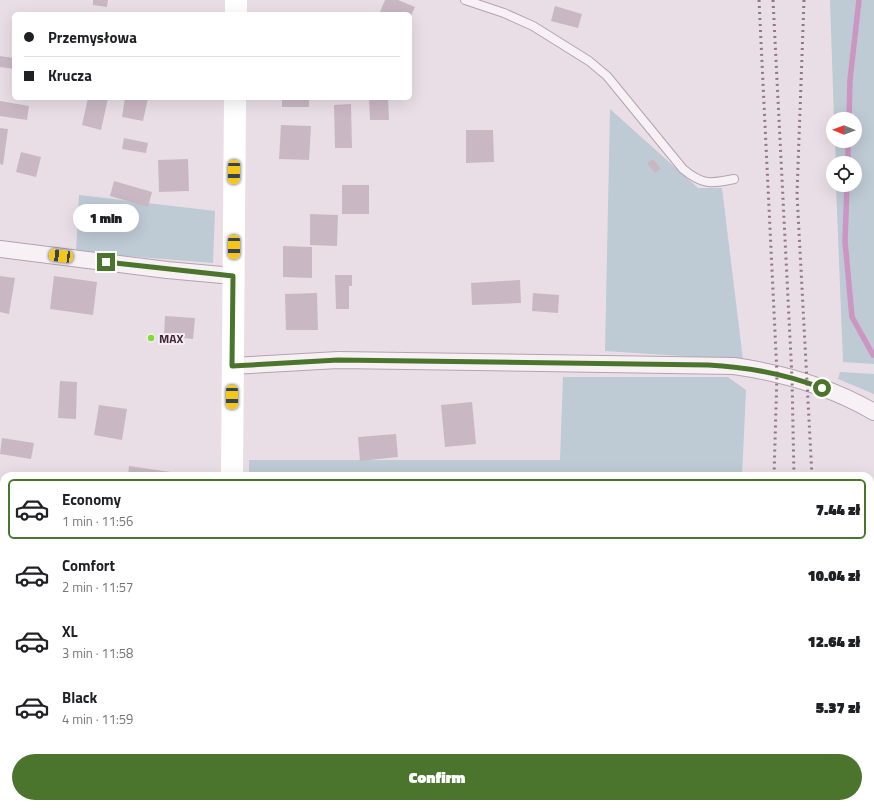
<!DOCTYPE html>
<meta charset="utf-8">
<style>
body{margin:0;font-family:"Titillium Web",sans-serif;background:#f2f2f2;color:#202124;height:100vh;display:flex;flex-direction:column;font-size:15px;white-space:nowrap}
*{box-sizing:border-box;margin:0}
p{font-size:13px;color:#757577}
.icon{flex:none;width:22px;height:22px;fill:none;stroke:currentColor;stroke-width:2;stroke-linecap:round;stroke-linejoin:round}
.map{position:relative;flex:1;overflow:hidden}
.sheet{position:absolute;left:0px;top:472px;width:874px;height:336px;display:flex;flex-direction:column;background:#fff;border-radius:12px 12px 0 0;box-shadow:0 4px 16px #0002}
.sheet>*{flex:none}
.banner{position:absolute;left:12px;top:12px;width:400px;height:88px;border-radius:6px;box-shadow:0 4px 16px #0002;display:grid;align-content:center;height:88px;padding:0 12px;background:#fff}
.needle{width:26px;rotate:271deg}
.buttons{position:absolute;left:826px;top:112px;display:grid;gap:8px}
.buttons a{display:grid;place-items:center;width:36px;height:36px;border-radius:50%;background:#fff;box-shadow:0 4px 16px #0002;font-size:20px}
.end{position:absolute;width:18px;height:18px;margin:-9px;border:5px solid #4b752c;background:#fff;box-shadow:0 0 0 2px #fff}
.from{border-radius:50%}
.bubble{position:absolute;height:28px;border-radius:14px;background:#fff;box-shadow:0 4px 16px #0002;font-size:13px;font-weight:800;line-height:28px;text-align:center}
.car{position:absolute;width:12px;height:24px;margin:-12px -6px;border-radius:5px;box-shadow:0 0 3px 1px #0007;background:linear-gradient(#f5c518 24%,#345 0 40%,#f5c518 0 76%,#345 0 86%,#f5c518 0)}
.banner b{display:flex;align-items:center;gap:14px;height:38px;font-size:15px}
.banner b+b{border-top:1px solid #e0e0e0}
.banner i{width:10px;height:10px;background:#202124}
ul{padding:7px 0 0;list-style:none}
li{display:flex;align-items:center;gap:12px;height:60px;margin:0 8px 6px;padding:0 4px;border:2px solid transparent;border-radius:6px}
li div{flex:1}
li b{display:block;font-size:15px}
li em{font-style:normal;font-weight:800}
li.active{border-color:#4b752c}
li>.icon{width:36px;height:36px;stroke-width:1.5}
.button{display:flex;gap:8px;margin-top:auto;padding:8px 12px}
.button a{flex:1;height:46px;border-radius:24px;background:#4b752c;color:#fff;font-size:16px;font-weight:800;line-height:46px;text-align:center}
.map>svg:first-child{display:block}
.green{fill:#becad4}
.lines{fill:none;stroke-linecap:round;stroke-linejoin:round}
.stream{stroke:#cd95c1;stroke-width:5.5}
.building{fill:#c9b8c4}
.service-casing{stroke:#b3a3ae;stroke-width:10}
.minor-casing{stroke:#b3a3ae;stroke-width:18}
.service{stroke:#f7f1f5;stroke-width:8}
.minor{stroke:#f7f1f5;stroke-width:16}
.secondary{stroke:#fff;stroke-width:22}
.rail{stroke:#94768a;stroke-width:3;stroke-dasharray:2 4;stroke-linecap:butt}
.route{stroke:#4b752c;stroke-width:5}
.poi-dot{fill:#80db36;stroke:#f6eef4;stroke-width:1.5}
.labels{text-anchor:middle;dominant-baseline:central;stroke-width:4;stroke-linejoin:round;paint-order:stroke}
.poi-label{font-size:12px;font-weight:bold;fill:#412638;stroke:#f6eef4;text-anchor:start}
</style>
<div class="map">
<svg width="874" height="808" viewBox="0 0 874 808">
<rect width="100%" height="100%" fill="#e9dee6"/>
<path class="green" d="M 830,0 L 874,0 L 874,364 L 843,362 L 836,185 L 855,185 L 855,163 L 836,163 L 835,141 L 855,141 L 855,119 L 834,119 Z
M 610,109 L 698,188 L 722,188 L 743,360 L 605,351 Z
M 79,195 L 215,211 L 213,263 L 76,252 Z
M 840,372 L 874,374 L 874,394 L 838,379 Z
M 563,377 L 728,377 L 746,390 L 742,476 L 249,476 L 249,460 L 560,460 Z
M 874,587 L 874,645 L 870,628 L 870,590 Z
M 688,804 L 716,804 L 715,808 L 688,808 Z"/>
<g class="lines">
<path class="stream" d="M 849,119 L 850,80 L 859,0
M 848,163 L 848,141
M 847,185 L 845,241 L 852,317 L 873,355"/>
</g>
<path class="building" d="M 93,0 L 108,0 L 107,7 L 93,5 Z
M 385,0 L 398,0 L 415,7 L 410,18 L 410,14 L 379,14 Z
M 555,6 L 582,14 L 578,28 L 551,21 Z
M 0,56 L 14,58 L 14,69 L 0,67 Z
M 88,98 L 108,98 L 101,130 L 82,125 Z
M 125,98 L 148,98 L 143,121 L 122,117 Z
M 282,98 L 309,98 L 309,107 L 282,107 Z
M 369,98 L 388,98 L 389,120 L 370,120 Z
M 0,101 L 29,106 L 27,120 L 0,116 Z
M 351,104 L 352,148 L 335,148 L 334,105 Z
M 281,125 L 311,126 L 309,160 L 279,159 Z
M 0,128 L 8,129 L 3,165 L 0,164 Z
M 466,130 L 493,130 L 494,162 L 466,163 Z
M 124,138 L 148,143 L 146,153 L 122,149 Z
M 21,152 L 41,157 L 36,177 L 16,172 Z
M 188,159 L 189,191 L 159,192 L 158,160 Z
M 653,159 L 661,169 L 655,173 L 647,163 Z
M 114,181 L 152,192 L 148,207 L 110,196 Z
M 342,185 L 369,185 L 369,214 L 342,214 Z
M 310,214 L 338,215 L 337,246 L 310,245 Z
M 283,246 L 312,247 L 312,278 L 283,277 Z
M 335,275 L 352,275 L 352,286 L 349,286 L 349,309 L 336,309 Z
M 0,276 L 15,278 L 9,314 L 0,312 Z
M 54,276 L 97,282 L 93,315 L 50,309 Z
M 520,280 L 521,303 L 472,305 L 471,283 Z
M 317,293 L 318,330 L 286,330 L 285,294 Z
M 533,293 L 559,295 L 558,313 L 532,311 Z
M 165,316 L 195,318 L 193,339 L 164,336 Z
M 60,381 L 77,382 L 76,419 L 58,418 Z
M 472,402 L 476,444 L 445,447 L 441,405 Z
M 99,405 L 127,409 L 122,440 L 94,435 Z
M 396,434 L 398,457 L 360,461 L 358,437 Z
M 2,438 L 34,443 L 31,459 L 0,454 Z
M 129,466 L 171,472 L 170,476 L 128,476 Z
M 0,599 L 4,599 L 4,623 L 0,623 Z
M 0,751 L 4,751 L 4,778 L 0,778 Z"/>
<g class="lines">
<defs>
<path id="service" d="M 465,0 L 504,13 L 533,26 L 589,61 L 607,76 L 683,169 C 702,185 711,184 734,179
M 0,552 L 4,552"/>
<path id="minor" d="M 0,249 L 167,270 L 233,276
M 232,366 L 338,360 L 734,366 C 783,373 831,387 874,412"/>
</defs>
<use href="#service" class="service-casing"/>
<use href="#minor" class="minor-casing"/>
<use href="#service" class="service"/>
<use href="#minor" class="minor"/>
<path class="secondary" d="M 236,14 L 236,0
M 232,476 L 235,98
M 238,804 L 239,808"/>
<path class="rail" d="M 759,0 L 777,374 L 774,476
M 773,0 L 792,378 L 794,476
M 804,0 L 797,194 L 812,476
M 870,726 L 874,737
M 870,739 L 874,754
M 745,808 L 745,804
M 772,808 L 772,804
M 789,808 L 789,804"/>
</g>
<g class="lines">
<path class="route" d="M 106,262 L 233,276 L 232,366 L 338,360 L 708,365 C 748,367 785,374 822,388"/>
</g>
<circle class="poi-dot" cx="151" cy="338" r="4"/>
<g class="labels">
<g class="poi-label">
<text x="159" y="338">MAX</text>
</g>
</g>
</svg>
<div class="buttons">
<a><svg class="needle" viewBox="-14 -14 28 28"><path d="M0-13l5 13h-10z" fill="#e53935"/><path d="M0 13l5-13h-10z" fill="#757577"/></svg></a>
<a><svg class="icon" aria-label="locate" viewBox="0 0 24 24"><circle cx="12" cy="12" r="6"/><path d="M12 2v4M12 18v4M2 12h4M18 12h4"/></svg></a>
</div>
<i class="end from" style="left:822px;top:388px"></i>
<i class="end" style="left:106px;top:262px"></i>
<div class="bubble" style="left:73px;top:204px;width:66px">1 min</div>
<i class="car" style="left:234px;top:172px;rotate:181deg"></i>
<i class="car" style="left:234px;top:247px;rotate:180deg"></i>
<i class="car" style="left:61px;top:256px;rotate:277deg"></i>
<i class="car" style="left:232px;top:397px;rotate:180deg"></i>
<div class="banner">
<b><i class="from"></i>Przemysłowa</b>
<b><i></i>Krucza</b>
</div>
<section class="sheet">
<ul>
<li class="active"><svg class="icon" aria-label="car" viewBox="0 0 24 24"><path d="M5 17H2v-5l4-1 3-4h7l3 4 3 1v5h-3M9 17h6M6 11h13"/><circle cx="7" cy="17" r="2"/><circle cx="17" cy="17" r="2"/></svg><div><b>Economy</b><p>1 min · 11:56</p></div><em>7.44 zł</em></li>
<li><svg class="icon" aria-label="car" viewBox="0 0 24 24"><path d="M5 17H2v-5l4-1 3-4h7l3 4 3 1v5h-3M9 17h6M6 11h13"/><circle cx="7" cy="17" r="2"/><circle cx="17" cy="17" r="2"/></svg><div><b>Comfort</b><p>2 min · 11:57</p></div><em>10.04 zł</em></li>
<li><svg class="icon" aria-label="car" viewBox="0 0 24 24"><path d="M5 17H2v-5l4-1 3-4h7l3 4 3 1v5h-3M9 17h6M6 11h13"/><circle cx="7" cy="17" r="2"/><circle cx="17" cy="17" r="2"/></svg><div><b>XL</b><p>3 min · 11:58</p></div><em>12.64 zł</em></li>
<li><svg class="icon" aria-label="car" viewBox="0 0 24 24"><path d="M5 17H2v-5l4-1 3-4h7l3 4 3 1v5h-3M9 17h6M6 11h13"/><circle cx="7" cy="17" r="2"/><circle cx="17" cy="17" r="2"/></svg><div><b>Black</b><p>4 min · 11:59</p></div><em>5.37 zł</em></li>
</ul>
<div class="button"><a>Confirm</a></div>
</section>
</div>
